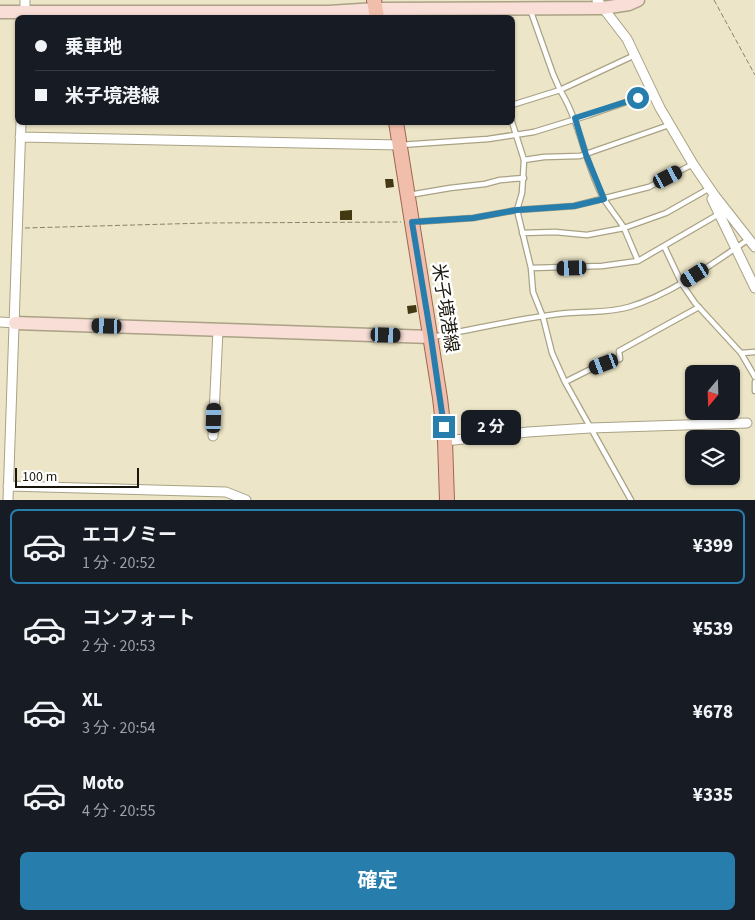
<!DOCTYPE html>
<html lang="ja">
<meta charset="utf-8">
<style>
body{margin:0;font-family:"Source Sans 3","Noto Sans JP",sans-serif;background:#242831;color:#f1f3f6;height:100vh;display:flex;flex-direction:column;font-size:19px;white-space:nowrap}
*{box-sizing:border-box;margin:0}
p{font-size:16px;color:#9ea1a6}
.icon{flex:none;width:28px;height:28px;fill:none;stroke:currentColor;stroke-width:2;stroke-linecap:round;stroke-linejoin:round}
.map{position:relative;height:500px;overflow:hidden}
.panel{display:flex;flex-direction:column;background:#171b24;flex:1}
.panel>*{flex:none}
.guide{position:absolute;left:15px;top:15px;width:500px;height:110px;border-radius:8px;box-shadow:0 1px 4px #0004;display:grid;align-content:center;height:110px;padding:0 20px;background:#171b24}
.needle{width:32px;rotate:199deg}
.controls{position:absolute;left:685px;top:365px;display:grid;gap:10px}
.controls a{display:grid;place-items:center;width:55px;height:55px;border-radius:8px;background:#171b24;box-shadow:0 1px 4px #0004;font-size:25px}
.scale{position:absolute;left:15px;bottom:12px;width:124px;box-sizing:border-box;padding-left:5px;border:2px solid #19160b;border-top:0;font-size:14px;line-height:18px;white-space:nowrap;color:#19160b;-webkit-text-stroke:4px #fff;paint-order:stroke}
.end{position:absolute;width:22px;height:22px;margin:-11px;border:6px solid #277ead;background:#fff;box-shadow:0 0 0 2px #fff}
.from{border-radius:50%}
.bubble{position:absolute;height:35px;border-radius:8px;background:#171b24;box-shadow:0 1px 4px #0004;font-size:16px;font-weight:700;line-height:35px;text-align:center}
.car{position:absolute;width:15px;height:30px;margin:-15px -8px;border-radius:6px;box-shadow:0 0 4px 1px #0007;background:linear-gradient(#222 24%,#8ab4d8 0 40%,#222 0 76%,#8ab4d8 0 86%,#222 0)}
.guide b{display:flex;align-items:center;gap:18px;height:48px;font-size:19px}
.guide b+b{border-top:1px solid #363941}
.guide i{width:12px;height:12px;background:#f1f3f6}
ul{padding:9px 0 0;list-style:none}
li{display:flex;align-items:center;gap:15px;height:75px;margin:0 10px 8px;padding:0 10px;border:2px solid transparent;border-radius:8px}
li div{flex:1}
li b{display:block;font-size:19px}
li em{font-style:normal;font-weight:700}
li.active{border-color:#277ead}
li>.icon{width:45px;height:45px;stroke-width:1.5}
.primary-button{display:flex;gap:10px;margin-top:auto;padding:10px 20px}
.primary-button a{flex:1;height:58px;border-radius:8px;background:#277ead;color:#fff;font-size:20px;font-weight:700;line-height:58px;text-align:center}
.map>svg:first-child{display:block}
.building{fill:#423913}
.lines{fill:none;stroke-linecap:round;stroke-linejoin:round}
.lane-casing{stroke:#a9a285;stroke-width:7}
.street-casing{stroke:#a9a285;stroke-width:11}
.secondary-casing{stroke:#a9a285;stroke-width:15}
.primary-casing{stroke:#a06750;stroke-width:16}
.path{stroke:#88836e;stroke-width:1;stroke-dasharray:5 2.5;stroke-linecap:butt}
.lane{stroke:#fff;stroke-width:4.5}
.street{stroke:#fff;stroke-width:9}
.secondary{stroke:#f8ded6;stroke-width:12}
.primary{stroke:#f1beac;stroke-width:14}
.route{stroke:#277ead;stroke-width:6}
.labels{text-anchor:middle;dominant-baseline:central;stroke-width:5;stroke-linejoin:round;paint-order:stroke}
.street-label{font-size:18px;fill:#19160b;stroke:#fff}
</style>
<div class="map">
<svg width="755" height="500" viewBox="0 0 755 500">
<rect width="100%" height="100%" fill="#ece5c7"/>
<path class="building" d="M 385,179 L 393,179 L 394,187 L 386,188 Z
M 352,210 L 352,220 L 340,220 L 340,211 Z
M 416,305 L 417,312 L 408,314 L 407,306 Z"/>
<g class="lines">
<defs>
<path id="lane" d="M 530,9 L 553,74 L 560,90 L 635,55
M 512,105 L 560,90 C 581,124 585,165 604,199 C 610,209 618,218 624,228 L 666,213 L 710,188
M 512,122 L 524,160 L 522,193 L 517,210 L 531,268 L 533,292 L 543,317 L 552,353 L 565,382 L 631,500
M 400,145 L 488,139 L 534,132 L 589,115 L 652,93
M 524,160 L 544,157 L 580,156 L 669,125
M 409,195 L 450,188 L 485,184 L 500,180 L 524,178
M 413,222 L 473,218 L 517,210 L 574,206 L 649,187 L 693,164
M 522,233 L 555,232 L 587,235 L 624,228 L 638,261
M 664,246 L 682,284 L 695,303 L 741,353 L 755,352
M 531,268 L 602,266 L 638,261 L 719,214
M 432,337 C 477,329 523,317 568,313 C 589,311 609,313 629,307 C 672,294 712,264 749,239
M 741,353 L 755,377
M 565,382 L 589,370 L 620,359 L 619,351 L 699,307
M 755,382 L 755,391"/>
<path id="street" d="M 597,0 L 627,39 L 660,108 L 693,164 L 715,196 L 755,247
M 25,17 L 25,0
M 20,137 L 399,145
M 713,198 L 712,199 L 755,288
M 0,322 L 15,323
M 213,436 L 218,330
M 445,441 L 528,432 L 590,428 L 747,423
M 8,486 L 226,492 L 246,500
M 8,500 L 21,122"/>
<path id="secondary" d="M 0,12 L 328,12 L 376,9 L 603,8 L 629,4 L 638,0
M 15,323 L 431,337"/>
<path id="primary" d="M 374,0 L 377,18
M 396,122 L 440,398 L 445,441 L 447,500"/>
</defs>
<use href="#lane" class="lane-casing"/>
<use href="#street" class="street-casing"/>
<use href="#secondary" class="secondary-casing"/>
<use href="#primary" class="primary-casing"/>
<path class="path" d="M 714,0 L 755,75
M 25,228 L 206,223 L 401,222"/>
<use href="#lane" class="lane"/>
<use href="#street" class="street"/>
<use href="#secondary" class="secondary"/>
<use href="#primary" class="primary"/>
</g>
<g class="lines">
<path class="route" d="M 444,427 L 431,337 L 412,222 L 473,218 L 517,210 L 574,206 L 604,199 L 586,155 L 575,118 L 638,98"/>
</g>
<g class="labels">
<g class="street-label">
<text transform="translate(445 308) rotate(81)">米子境港線</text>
</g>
</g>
</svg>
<div class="controls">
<a><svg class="needle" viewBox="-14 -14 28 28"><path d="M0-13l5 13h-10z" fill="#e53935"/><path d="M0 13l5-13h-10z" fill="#9ea1a6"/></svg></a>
<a><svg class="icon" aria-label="layers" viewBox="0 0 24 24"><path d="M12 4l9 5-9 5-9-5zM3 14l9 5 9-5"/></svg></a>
</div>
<div class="scale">100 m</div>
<i class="end from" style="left:638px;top:98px"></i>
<i class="end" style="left:444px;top:427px"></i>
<div class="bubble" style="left:461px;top:410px;width:60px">2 分</div>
<i class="car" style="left:668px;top:177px;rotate:63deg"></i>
<i class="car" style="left:572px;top:268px;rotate:268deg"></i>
<i class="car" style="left:695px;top:275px;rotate:237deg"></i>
<i class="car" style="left:107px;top:326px;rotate:272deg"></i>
<i class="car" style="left:386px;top:335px;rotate:92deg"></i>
<i class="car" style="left:604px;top:364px;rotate:249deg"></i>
<i class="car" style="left:214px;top:418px;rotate:2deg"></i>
<div class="guide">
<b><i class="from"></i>乗車地</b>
<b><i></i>米子境港線</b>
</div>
</div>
<section class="panel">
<ul>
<li class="active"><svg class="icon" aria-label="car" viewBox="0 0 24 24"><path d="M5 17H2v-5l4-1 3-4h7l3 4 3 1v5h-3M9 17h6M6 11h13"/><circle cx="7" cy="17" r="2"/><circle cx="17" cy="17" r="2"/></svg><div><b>エコノミー</b><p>1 分 · 20:52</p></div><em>¥399</em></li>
<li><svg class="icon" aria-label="car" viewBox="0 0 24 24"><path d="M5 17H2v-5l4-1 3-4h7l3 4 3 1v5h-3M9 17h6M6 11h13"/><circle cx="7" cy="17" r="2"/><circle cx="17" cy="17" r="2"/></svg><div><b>コンフォート</b><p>2 分 · 20:53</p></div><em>¥539</em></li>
<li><svg class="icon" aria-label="car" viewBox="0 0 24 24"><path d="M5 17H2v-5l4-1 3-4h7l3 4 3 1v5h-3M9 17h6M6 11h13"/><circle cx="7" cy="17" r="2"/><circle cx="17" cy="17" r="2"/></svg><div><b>XL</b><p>3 分 · 20:54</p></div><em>¥678</em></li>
<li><svg class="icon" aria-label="car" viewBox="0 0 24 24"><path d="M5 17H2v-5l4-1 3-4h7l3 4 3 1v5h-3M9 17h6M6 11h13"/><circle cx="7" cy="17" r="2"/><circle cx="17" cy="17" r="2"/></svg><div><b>Moto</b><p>4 分 · 20:55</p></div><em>¥335</em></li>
</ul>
<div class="primary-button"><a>確定</a></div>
</section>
